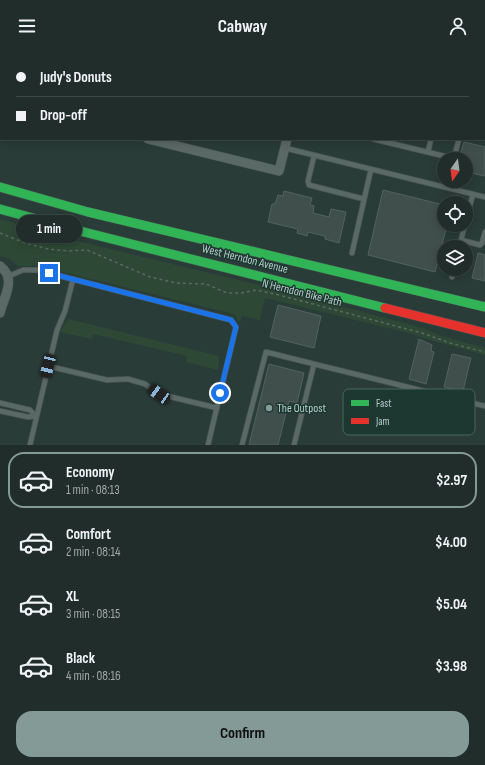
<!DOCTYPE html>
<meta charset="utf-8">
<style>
body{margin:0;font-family:"Sofia Sans Condensed",sans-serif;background:#283532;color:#f1f3f6;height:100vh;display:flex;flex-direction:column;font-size:15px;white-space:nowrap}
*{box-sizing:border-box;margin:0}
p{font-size:13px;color:#a2a8a8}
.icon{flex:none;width:22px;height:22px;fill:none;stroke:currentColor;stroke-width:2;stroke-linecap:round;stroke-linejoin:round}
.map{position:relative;height:393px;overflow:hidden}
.drawer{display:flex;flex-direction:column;background:#202d2a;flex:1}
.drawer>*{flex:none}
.top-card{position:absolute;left:0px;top:0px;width:485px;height:88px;box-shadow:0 2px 10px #0003,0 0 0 1px #3d4947;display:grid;align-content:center;height:88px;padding:0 16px;background:#202d2a}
.needle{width:26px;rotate:194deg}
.tools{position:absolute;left:437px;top:100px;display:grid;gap:8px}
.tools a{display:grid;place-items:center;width:36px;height:36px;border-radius:50%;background:#202d2a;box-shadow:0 2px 10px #0003,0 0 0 1px #3d4947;font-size:20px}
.end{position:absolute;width:18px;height:18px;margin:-9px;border:5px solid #1a73e8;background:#fff;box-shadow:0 0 0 2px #fff}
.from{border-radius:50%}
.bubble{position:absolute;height:28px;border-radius:14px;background:#202d2a;box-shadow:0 2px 10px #0003,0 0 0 1px #3d4947;font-size:13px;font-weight:700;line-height:28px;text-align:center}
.car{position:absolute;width:12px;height:24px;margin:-12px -6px;border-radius:5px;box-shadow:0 0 3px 1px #0007;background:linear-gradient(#222 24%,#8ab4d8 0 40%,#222 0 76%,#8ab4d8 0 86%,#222 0)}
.top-card b{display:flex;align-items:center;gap:14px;height:38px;font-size:15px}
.top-card b+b{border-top:1px solid #3d4947}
.top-card i{width:10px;height:10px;background:#f1f3f6}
ul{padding:7px 0 0;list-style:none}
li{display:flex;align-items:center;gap:12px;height:56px;margin:0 8px 6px;padding:0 8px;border:2px solid transparent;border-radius:16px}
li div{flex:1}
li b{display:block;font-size:15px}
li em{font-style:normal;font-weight:700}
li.selected{border-color:#849a96}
li>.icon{width:36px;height:36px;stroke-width:1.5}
.button{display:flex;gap:8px;margin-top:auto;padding:8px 16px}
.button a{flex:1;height:46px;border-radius:16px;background:#849a96;color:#111;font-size:16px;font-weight:700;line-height:46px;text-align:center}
header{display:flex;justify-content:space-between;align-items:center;height:52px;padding:0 16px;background:#202d2a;font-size:18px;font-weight:700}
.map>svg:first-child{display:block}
.green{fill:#2d4935}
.building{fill:#404f4c;stroke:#52635f}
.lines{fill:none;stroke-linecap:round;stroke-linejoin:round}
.lane-casing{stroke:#4a5754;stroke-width:6}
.street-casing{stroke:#4a5754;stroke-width:10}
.fast-casing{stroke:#485855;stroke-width:10}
.jam-casing{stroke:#485855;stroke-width:10}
.path{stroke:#5b6864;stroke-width:1.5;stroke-dasharray:3 3;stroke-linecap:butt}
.lane{stroke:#5b6966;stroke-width:4.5}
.street{stroke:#5b6966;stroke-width:9}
.fast{stroke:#30b455;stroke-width:9}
.jam{stroke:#e5322d;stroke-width:9}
.route{stroke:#1a73e8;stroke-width:5}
.poi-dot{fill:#849a96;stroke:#1d3731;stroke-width:1.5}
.labels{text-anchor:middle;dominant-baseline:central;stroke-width:3;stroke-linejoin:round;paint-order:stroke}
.street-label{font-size:12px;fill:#b5ccc8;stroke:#1d3731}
.poi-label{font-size:12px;fill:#b5ccc8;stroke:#1d3731;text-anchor:start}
.key{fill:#1d3731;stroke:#4b645e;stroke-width:1}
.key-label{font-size:11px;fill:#b5ccc8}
</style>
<header><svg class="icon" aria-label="menu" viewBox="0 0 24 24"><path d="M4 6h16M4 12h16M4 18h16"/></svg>Cabway<svg class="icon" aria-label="person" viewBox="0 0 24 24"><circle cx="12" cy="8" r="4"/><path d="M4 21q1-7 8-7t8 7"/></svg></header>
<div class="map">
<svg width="485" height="393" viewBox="0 0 485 393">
<rect width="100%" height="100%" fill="#2a3c38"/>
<path class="green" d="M 0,167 L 69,187 L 292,241 L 426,277 L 438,283 L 485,296 L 485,303 L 437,290 L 409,281 L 265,246 L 260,268 L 242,264 L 240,270 L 235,263 L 230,261 L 38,214 L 18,214 L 9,206 L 0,204 Z
M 68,267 L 219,304 L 218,318 L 186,310 L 187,304 L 93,282 L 92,287 L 60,280 Z"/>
<path class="building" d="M 464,90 L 485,95 L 485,124 L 466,120 L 466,107 L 459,107 Z
M 383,138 L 444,153 L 444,173 L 447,173 L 435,220 L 368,203 Z
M 284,139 L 312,146 L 310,153 L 314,154 L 313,161 L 329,165 L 331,157 L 346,160 L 339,191 L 325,187 L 325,184 L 308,180 L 307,184 L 297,181 L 298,177 L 268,170 L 272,152 L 275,152 L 278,143 L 283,144 Z
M 478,201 L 485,203 L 485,229 L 472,226 Z
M 278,253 L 321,264 L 314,296 L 270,285 Z
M 419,287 L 432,293 L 431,299 L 434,300 L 426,332 L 409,327 Z
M 452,302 L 471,306 L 463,339 L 444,335 Z
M 269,312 L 304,321 L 297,351 L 289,349 L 278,393 L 249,393 Z"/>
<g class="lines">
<defs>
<path id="lane" d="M 426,0 L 430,1
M 343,1 L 343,0
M 446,1 L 446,0
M 484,37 L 485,38
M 484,56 L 485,56
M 484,64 L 485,64
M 484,84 L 485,85
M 373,87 L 448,105 L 455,102 L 459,87
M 285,96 L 485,145
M 428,100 L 431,87
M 314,104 L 308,129 L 309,133 L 364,147
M 466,169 L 473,142
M 461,188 L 480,193 L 482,191 L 485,180
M 459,195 L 465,173
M 352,201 L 371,117
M 9,224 L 23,218 L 37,218 L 231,268 L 236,275 L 235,279 L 208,393
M 452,225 L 454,217
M 314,312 L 485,354
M 48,314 L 107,328 L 128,327 L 145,332 L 159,342 L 217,356
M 0,351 L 30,358 L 36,364 L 28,365 L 0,359
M 30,393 L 57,278 L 65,259 L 73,227
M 242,393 L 266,300 L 314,312 L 294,393"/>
<path id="street" d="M 96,1 L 97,0
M 309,1 L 309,0
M 148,87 L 279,119 L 287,87
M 0,214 C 17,227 4,244 0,261"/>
<path id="fast" d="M 0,135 L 88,160 L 485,255
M 0,157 L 80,179 L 385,256"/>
<path id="jam" d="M 385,256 L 485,281"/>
</defs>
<use href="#lane" class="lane-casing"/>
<use href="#street" class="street-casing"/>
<use href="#fast" class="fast-casing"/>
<use href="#jam" class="jam-casing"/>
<path class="path" d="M 0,181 L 25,191 L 48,197 L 68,199 L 87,198 L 150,225 L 176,231 L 206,232 L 227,241 L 242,241 L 256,238 L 275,242 L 422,281 L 450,291 L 485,300"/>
<use href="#lane" class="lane"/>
<use href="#street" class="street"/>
<use href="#fast" class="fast"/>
<use href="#jam" class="jam"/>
</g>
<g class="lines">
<path class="route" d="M 49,221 L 231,268 L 236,275 L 235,279 L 220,341"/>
</g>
<circle class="poi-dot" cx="269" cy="356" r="4"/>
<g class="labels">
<g class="street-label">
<text transform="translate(245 207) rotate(14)">West Herndon Avenue</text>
<text transform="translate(302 241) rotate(14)">N Herndon Bike Path</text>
</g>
<g class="poi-label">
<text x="277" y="356">The Outpost</text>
</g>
</g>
<rect x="343" y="337" width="132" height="46" rx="6" class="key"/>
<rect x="351" y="348" width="18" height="6" fill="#30b455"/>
<rect x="351" y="366" width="18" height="6" fill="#e5322d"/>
<g class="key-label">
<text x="376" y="355">Fast</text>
<text x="376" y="373">Jam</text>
</g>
</svg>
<div class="tools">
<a><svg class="needle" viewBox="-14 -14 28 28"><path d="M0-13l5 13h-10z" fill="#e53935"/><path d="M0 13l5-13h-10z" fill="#a2a8a8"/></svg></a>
<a><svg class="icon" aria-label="locate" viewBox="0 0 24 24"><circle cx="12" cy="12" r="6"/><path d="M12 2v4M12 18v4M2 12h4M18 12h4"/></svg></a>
<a><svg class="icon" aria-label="layers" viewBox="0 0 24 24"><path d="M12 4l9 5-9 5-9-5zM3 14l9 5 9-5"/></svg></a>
</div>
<i class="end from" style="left:220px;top:341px"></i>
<i class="end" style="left:49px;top:221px"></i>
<div class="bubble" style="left:16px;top:163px;width:66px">1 min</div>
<i class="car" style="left:48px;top:314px;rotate:194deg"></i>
<i class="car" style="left:159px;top:342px;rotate:305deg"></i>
<div class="top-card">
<b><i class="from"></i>Judy's Donuts</b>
<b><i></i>Drop-off</b>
</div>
</div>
<section class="drawer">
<ul>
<li class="selected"><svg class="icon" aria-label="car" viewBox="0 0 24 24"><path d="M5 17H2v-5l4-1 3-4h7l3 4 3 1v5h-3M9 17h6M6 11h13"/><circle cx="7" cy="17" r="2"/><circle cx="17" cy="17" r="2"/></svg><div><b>Economy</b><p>1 min · 08:13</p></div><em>$2.97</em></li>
<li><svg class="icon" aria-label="car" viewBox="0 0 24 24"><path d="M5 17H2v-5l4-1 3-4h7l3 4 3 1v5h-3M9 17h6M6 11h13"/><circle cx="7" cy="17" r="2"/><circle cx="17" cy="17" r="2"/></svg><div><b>Comfort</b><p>2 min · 08:14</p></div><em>$4.00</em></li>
<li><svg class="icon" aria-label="car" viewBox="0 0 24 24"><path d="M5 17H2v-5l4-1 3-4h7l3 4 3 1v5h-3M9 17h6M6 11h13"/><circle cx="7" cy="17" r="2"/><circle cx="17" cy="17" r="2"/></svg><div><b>XL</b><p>3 min · 08:15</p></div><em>$5.04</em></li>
<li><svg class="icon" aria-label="car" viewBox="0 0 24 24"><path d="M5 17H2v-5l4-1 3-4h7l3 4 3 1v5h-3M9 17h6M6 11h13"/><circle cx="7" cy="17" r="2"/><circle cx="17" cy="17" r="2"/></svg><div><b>Black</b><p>4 min · 08:16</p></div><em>$3.98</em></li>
</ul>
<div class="button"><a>Confirm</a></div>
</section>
